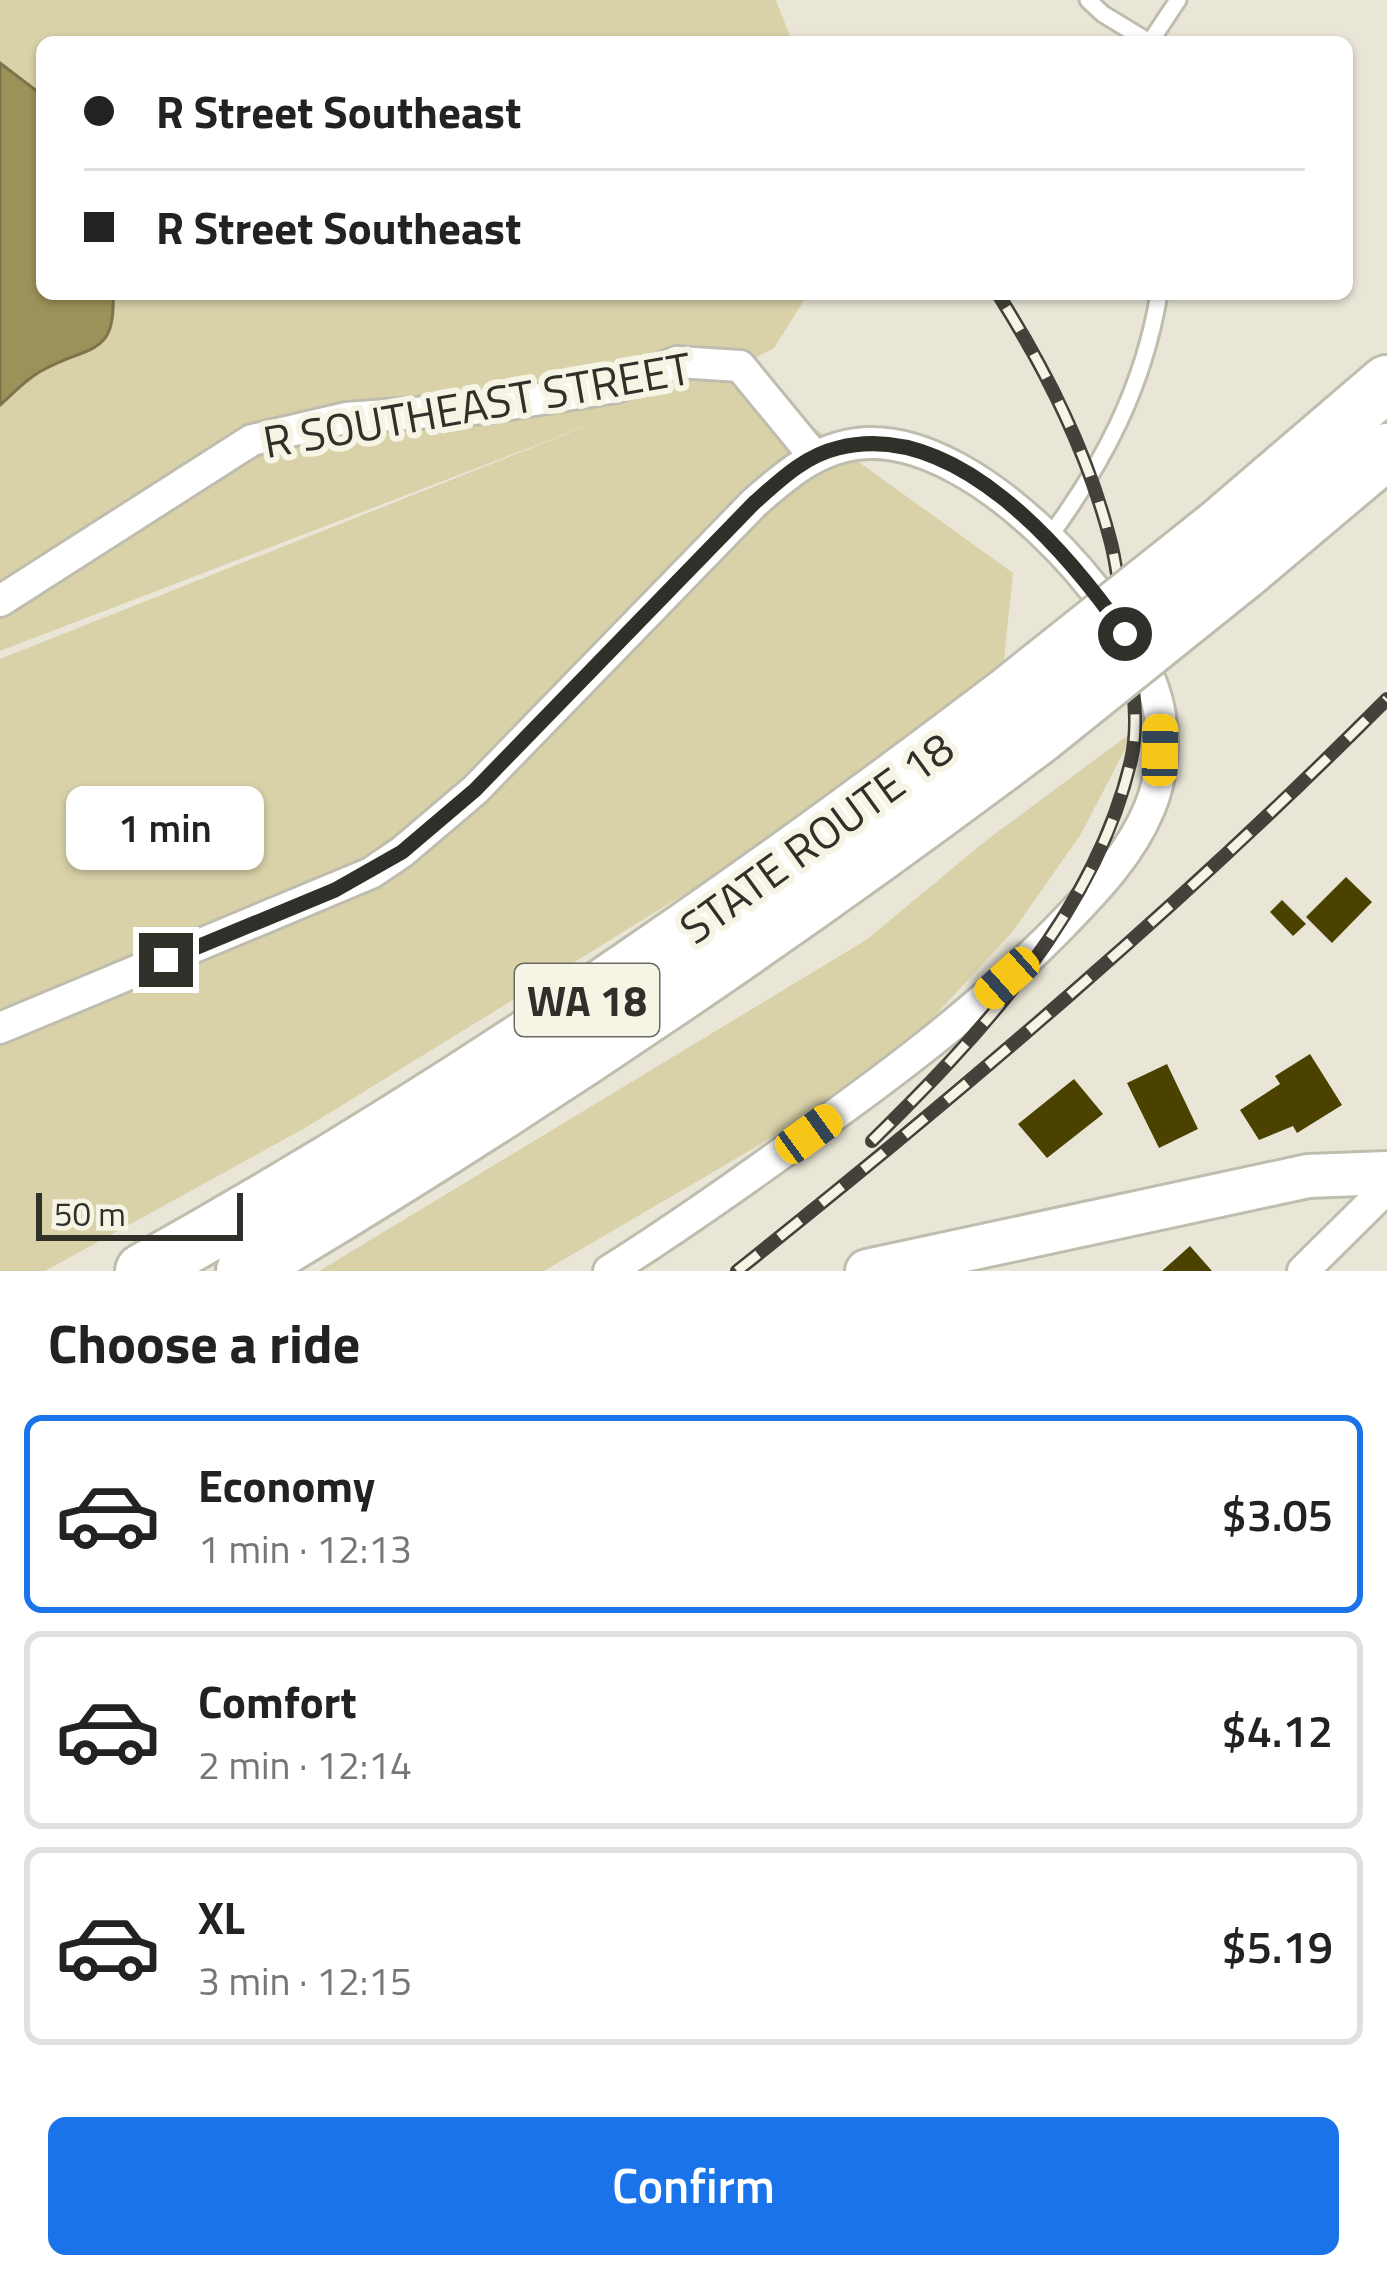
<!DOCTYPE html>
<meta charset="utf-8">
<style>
body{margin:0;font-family:"Titillium Web",sans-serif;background:#f2f2f2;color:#222;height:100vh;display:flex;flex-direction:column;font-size:45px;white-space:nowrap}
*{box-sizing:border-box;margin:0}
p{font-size:39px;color:#767676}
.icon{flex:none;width:66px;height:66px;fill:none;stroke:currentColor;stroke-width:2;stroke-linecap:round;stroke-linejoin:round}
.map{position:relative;height:1271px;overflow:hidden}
.details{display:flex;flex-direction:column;background:#fff;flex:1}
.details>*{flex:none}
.guide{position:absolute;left:36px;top:36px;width:1317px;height:264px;border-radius:18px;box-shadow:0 3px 9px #0004;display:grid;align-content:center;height:264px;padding:0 48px;background:#fff}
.scale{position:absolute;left:36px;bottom:30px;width:207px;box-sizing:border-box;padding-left:12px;border:6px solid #302f29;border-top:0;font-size:33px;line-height:42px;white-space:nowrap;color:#302f29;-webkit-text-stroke:9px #f6f4e4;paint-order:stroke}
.end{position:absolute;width:54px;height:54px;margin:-27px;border:15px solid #302f29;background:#fff;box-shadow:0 0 0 6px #fff}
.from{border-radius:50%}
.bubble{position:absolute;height:84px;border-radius:18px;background:#fff;box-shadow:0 3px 9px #0004;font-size:39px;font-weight:600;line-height:84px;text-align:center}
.car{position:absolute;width:36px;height:72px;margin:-36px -18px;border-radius:15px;box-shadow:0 0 9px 3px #0007;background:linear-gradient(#f5c518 24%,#345 0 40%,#f5c518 0 76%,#345 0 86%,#f5c518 0)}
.guide b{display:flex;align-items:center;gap:42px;height:114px;font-size:45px}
.guide b+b{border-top:3px solid #e0e0e0}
.guide i{width:30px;height:30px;background:#222}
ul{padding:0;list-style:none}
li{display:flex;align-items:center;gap:36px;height:198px;margin:0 24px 18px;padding:0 24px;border:6px solid #e0e0e0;border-radius:18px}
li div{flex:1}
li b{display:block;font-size:45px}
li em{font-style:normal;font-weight:600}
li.active{border-color:#1a73e8}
li>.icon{width:108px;height:108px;stroke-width:1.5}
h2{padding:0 48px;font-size:54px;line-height:144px}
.cta{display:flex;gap:24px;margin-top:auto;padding:24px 48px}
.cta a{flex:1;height:138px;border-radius:18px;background:#1a73e8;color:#fff;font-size:48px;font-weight:600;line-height:138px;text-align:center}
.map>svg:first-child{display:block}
.green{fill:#d9d2a9}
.water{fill:#9c9259;stroke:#7c744b;stroke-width:3}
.building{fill:#4b4200}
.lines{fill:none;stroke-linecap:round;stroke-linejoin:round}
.service-casing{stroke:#bfbdae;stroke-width:21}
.minor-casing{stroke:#bfbdae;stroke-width:36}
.secondary-casing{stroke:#bfbdae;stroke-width:48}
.motorway-casing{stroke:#bfbdae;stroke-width:60}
.service{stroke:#fff;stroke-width:15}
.minor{stroke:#fff;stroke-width:30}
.secondary{stroke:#fff;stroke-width:42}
.motorway{stroke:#fff;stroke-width:54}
.rail-casing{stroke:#43413a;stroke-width:14}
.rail{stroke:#f6f4e4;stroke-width:9;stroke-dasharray:27;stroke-linecap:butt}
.motorway-bridge-casing{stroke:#bfbdae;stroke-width:60;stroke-linecap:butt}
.motorway-bridge{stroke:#fff;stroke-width:54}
.route{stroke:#302f29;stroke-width:15}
.labels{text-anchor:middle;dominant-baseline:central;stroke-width:12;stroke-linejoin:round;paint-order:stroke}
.shield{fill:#f6f4e4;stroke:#6b6a61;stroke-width:3}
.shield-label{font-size:42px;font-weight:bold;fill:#302f29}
.street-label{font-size:45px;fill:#302f29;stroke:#f6f4e4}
</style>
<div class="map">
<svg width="1387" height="1271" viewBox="0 0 1387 1271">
<rect width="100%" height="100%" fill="#e9e6d7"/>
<path class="green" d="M 0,0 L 776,0 L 792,42 L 42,42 L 42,95 L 0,63 Z
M 113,294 L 808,294 L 774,348 L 740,366 L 838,447 L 1013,573 L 1003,669 L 735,863 L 305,1128 L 45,1271 L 0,1271 L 0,659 L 607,418 L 0,651 L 0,405 C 14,393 28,377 45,369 C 90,345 115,356 113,294 Z
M 1135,730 L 1081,834 L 1013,931 L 930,1021 L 836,1100 L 544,1271 L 319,1271 L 866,940 L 988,839 Z"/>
<path class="water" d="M 0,63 L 42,95 L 42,294 L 113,294 C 116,356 90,345 45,369 C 28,377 14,393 0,405 Z"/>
<path class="building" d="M 1346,877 L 1372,902 L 1332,943 L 1306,917 Z
M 1282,900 L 1306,924 L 1293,936 L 1270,912 Z
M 1310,1054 L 1342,1105 L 1297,1133 L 1293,1126 L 1259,1140 L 1240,1110 L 1280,1084 L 1275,1076 Z
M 1167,1064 L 1198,1129 L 1159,1148 L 1127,1083 Z
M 1074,1079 L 1103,1114 L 1047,1158 L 1018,1124 Z
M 1190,1246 L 1212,1271 L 1162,1271 Z"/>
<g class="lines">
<defs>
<path id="service" d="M 1088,0 L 1103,14 L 1149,42
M 1150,42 L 1178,0
M 1047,540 C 1103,464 1143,389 1159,294"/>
<path id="minor" d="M 0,601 L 252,440 L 346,418 L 485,408 L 616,387 L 677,362 L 740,366 L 814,456
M 0,1028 L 371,873 L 402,852 L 475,790 L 754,503 C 789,472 823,443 872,443 C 980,443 1121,595 1154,691 C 1166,726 1164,773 1150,807 C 1130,856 1093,893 1057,930 C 986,1002 908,1062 826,1121 C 755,1173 683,1224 609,1271
M 1303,1271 L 1387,1188"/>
<path id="secondary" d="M 867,1271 L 1308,1176 L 1387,1173"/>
<path id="motorway" d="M 1219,527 L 1387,383
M 1242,573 L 1387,451
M 143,1271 C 447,1102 732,905 1008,695
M 244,1271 C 519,1108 783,929 1039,736"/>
</defs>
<use href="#service" class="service-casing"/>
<use href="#minor" class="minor-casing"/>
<use href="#secondary" class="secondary-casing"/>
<use href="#motorway" class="motorway-casing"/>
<use href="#service" class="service"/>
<use href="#minor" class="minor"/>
<use href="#secondary" class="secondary"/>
<use href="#motorway" class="motorway"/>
<defs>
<path id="rail" d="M 872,1141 C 979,1036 1096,912 1131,760 C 1140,720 1132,682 1126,642 C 1121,609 1119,575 1111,543 C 1088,453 1047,372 998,294
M 737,1271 C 963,1091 1183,904 1387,699"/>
</defs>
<use href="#rail" class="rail-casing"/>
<use href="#rail" class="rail"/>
<defs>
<path id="motorway-bridge" d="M 1008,695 L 1219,527
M 1039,736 L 1242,573"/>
</defs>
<use href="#motorway-bridge" class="motorway-bridge-casing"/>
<use href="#motorway-bridge" class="motorway-bridge"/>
</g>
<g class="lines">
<path class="route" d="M 166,960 L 335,890 L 402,852 L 475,790 L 754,503 C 779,481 804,456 838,448 C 955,418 1066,550 1125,634"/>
</g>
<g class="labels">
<rect class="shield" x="515" y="964" width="144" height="72" rx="9"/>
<g class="shield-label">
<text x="587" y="1000">WA 18</text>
</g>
<g class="street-label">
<text transform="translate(477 404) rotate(-10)">R SOUTHEAST STREET</text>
<text transform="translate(816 837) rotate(-36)">STATE ROUTE 18</text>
</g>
</g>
</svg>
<div class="scale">50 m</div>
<i class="end from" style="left:1125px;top:634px"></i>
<i class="end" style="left:166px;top:960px"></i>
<div class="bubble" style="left:66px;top:786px;width:198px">1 min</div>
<i class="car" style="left:1160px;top:750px;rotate:1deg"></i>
<i class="car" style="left:1007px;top:978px;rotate:228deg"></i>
<i class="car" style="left:809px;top:1134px;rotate:54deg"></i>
<div class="guide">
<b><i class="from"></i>R Street Southeast</b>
<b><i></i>R Street Southeast</b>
</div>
</div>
<section class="details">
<h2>Choose a ride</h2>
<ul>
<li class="active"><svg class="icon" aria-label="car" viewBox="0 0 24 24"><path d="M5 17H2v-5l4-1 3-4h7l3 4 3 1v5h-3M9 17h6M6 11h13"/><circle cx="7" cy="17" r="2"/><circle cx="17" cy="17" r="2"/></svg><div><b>Economy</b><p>1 min · 12:13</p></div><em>$3.05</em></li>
<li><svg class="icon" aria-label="car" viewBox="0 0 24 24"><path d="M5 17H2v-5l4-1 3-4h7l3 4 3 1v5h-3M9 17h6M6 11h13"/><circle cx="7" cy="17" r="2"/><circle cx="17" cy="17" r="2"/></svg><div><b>Comfort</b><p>2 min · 12:14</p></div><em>$4.12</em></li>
<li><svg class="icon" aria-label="car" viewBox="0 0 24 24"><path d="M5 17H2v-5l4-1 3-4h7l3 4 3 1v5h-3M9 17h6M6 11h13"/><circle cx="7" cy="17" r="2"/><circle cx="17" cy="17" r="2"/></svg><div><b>XL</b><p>3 min · 12:15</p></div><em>$5.19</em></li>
</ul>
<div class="cta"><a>Confirm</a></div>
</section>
